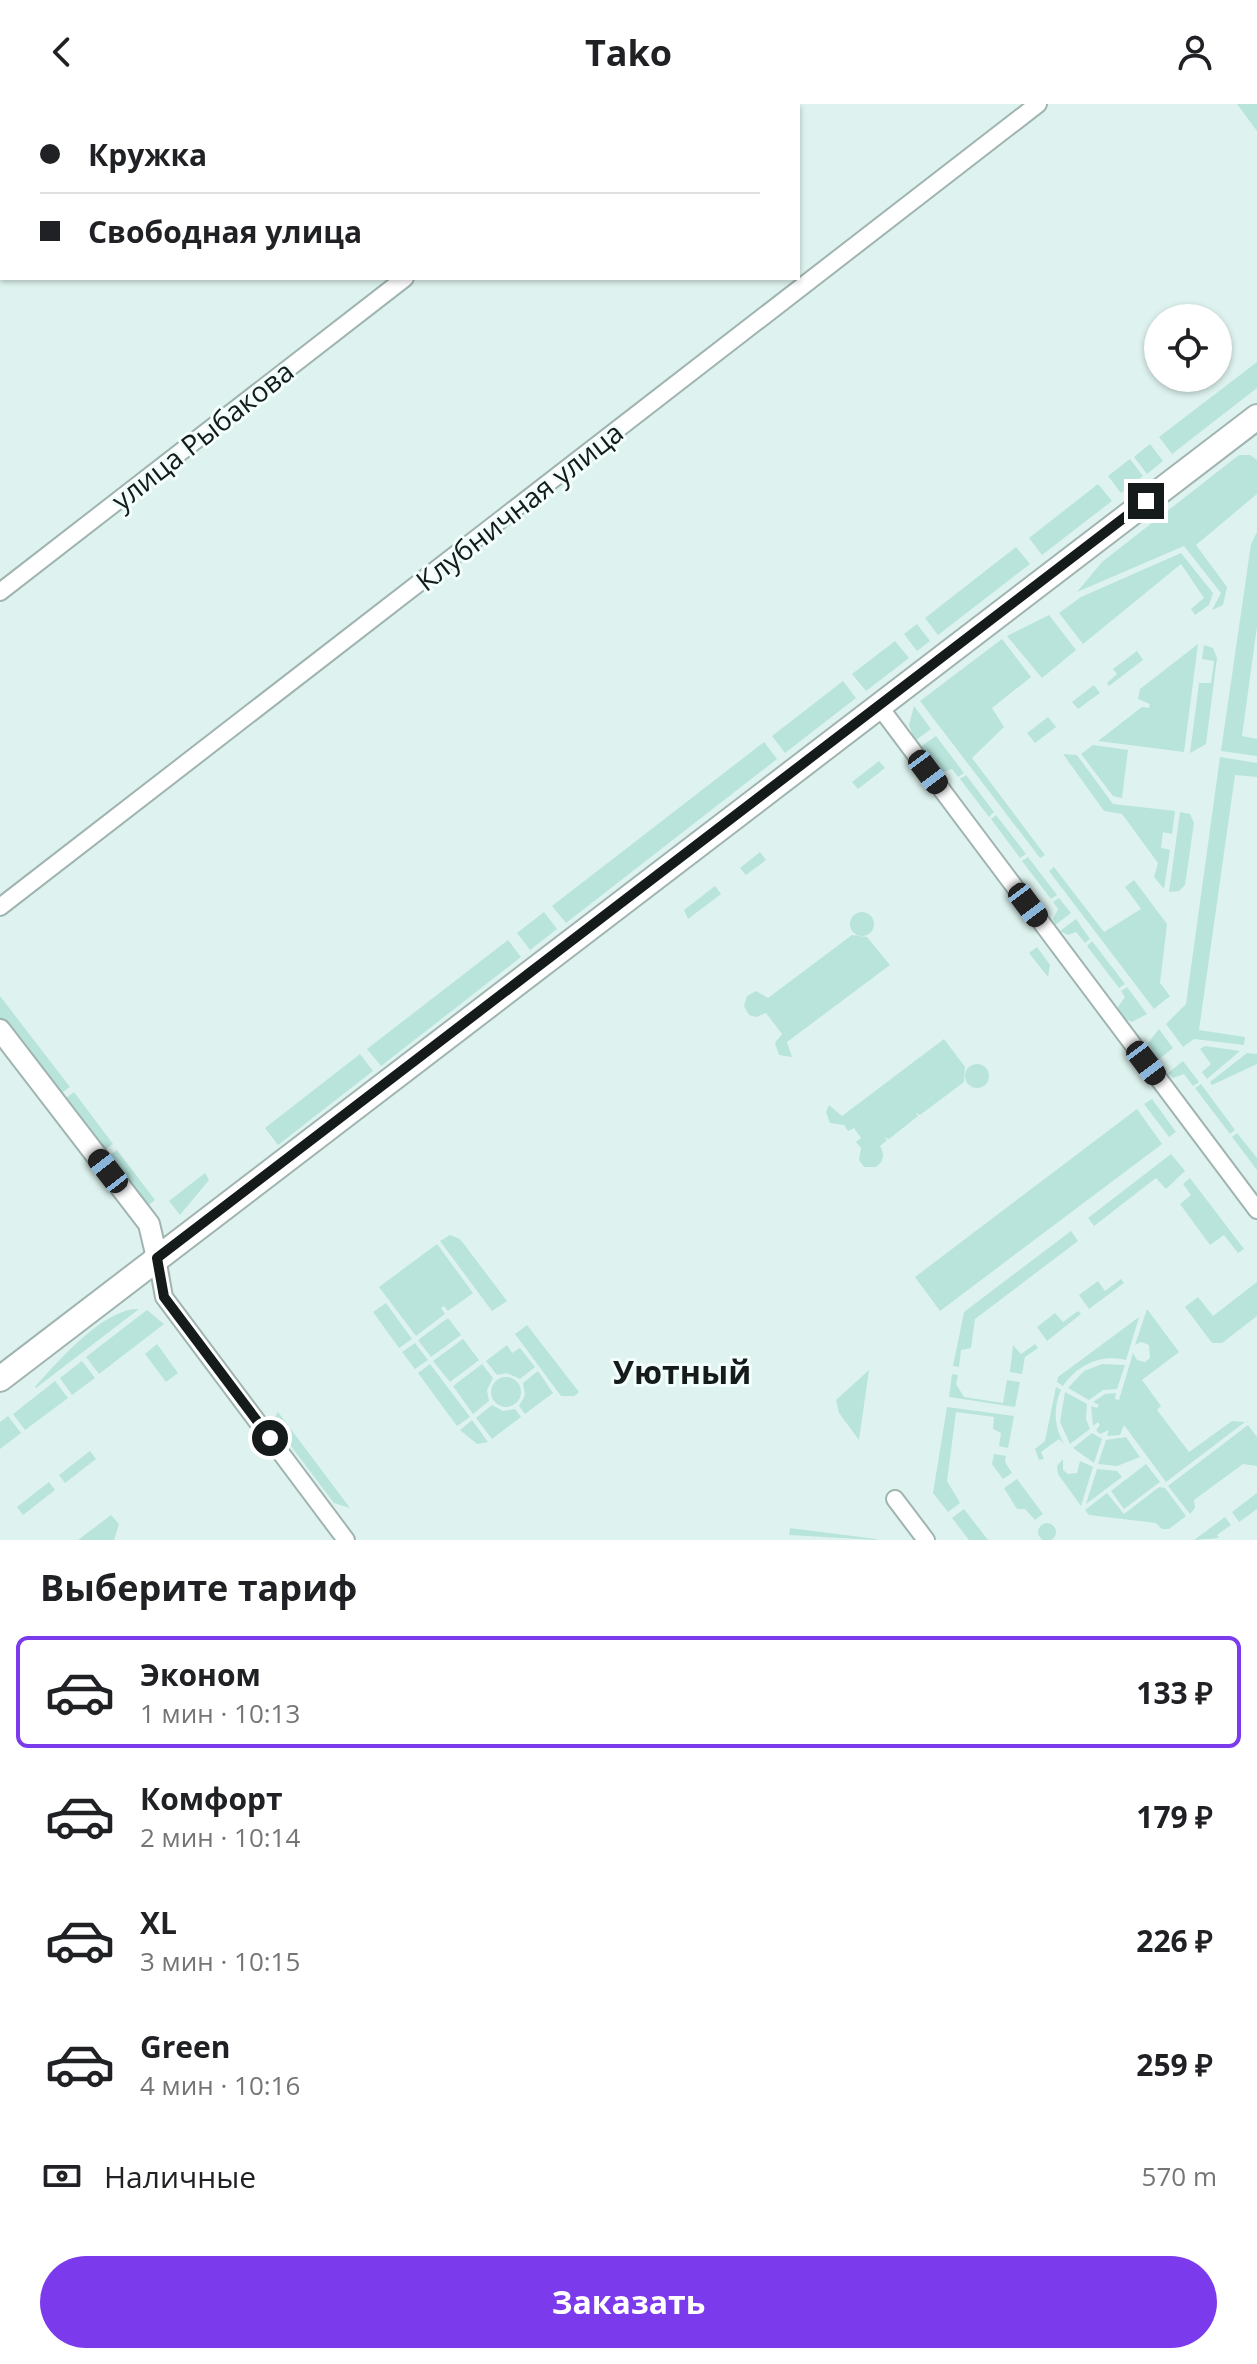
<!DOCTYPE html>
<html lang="ru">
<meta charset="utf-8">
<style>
body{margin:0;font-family:"Open Sans",sans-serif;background:#f2f2f2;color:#202124;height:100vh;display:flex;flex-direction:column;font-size:30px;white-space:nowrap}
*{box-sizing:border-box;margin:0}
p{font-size:26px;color:#757577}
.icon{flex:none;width:44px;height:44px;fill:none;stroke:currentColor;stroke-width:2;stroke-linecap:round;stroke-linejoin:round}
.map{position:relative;height:1436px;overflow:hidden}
.panel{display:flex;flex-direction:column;background:#fff;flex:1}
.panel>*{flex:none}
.hud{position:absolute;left:0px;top:0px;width:800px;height:176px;box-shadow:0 2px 6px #0004;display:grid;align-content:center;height:176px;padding:0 40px;background:#fff}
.controls{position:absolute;left:1144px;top:200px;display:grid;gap:16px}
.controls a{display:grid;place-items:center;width:88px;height:88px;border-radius:50%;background:#fff;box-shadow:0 2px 6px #0004;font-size:40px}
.end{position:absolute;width:36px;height:36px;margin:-18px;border:10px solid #141b1a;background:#fff;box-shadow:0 0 0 4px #fff}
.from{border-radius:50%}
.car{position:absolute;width:24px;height:48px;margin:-24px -12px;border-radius:10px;box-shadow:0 0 6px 2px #0007;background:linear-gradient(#222 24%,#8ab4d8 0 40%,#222 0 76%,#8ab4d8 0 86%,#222 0)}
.hud b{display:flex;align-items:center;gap:28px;height:76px;font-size:30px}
.hud b+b{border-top:2px solid #e0e0e0}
.hud i{width:20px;height:20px;background:#202124}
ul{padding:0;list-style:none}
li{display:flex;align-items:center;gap:24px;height:112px;margin:0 16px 12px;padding:0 24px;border:4px solid transparent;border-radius:12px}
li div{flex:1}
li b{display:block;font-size:30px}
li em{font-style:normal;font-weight:700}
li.active{border-color:#7c3aed}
li>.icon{width:72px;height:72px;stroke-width:1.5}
h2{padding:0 40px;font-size:36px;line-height:96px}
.pay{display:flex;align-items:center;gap:20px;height:88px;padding:0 40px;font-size:30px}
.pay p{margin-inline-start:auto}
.button{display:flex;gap:16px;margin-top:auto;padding:16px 40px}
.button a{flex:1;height:92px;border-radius:48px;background:#7c3aed;color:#fff;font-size:32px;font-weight:700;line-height:92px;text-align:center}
header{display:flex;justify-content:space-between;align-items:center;height:104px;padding:0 40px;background:#fff;font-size:36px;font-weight:700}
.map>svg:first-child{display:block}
.green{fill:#b8e4dc}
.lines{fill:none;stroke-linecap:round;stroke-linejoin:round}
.minor-casing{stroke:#a0b4b0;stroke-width:20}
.tertiary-casing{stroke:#a0b4b0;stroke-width:24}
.secondary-casing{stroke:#a0b4b0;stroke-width:28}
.minor{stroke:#fff;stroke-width:16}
.tertiary{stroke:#fff;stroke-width:20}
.secondary{stroke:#fff;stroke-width:24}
.route{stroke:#141b1a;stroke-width:10}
.labels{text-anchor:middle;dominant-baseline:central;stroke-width:6;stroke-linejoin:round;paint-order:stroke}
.street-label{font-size:28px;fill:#141b1a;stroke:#f2fefc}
.quarter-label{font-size:32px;font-weight:bold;fill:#141b1a;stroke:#f2fefc}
</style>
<header><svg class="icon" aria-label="back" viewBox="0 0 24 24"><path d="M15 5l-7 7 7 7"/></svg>Tako<svg class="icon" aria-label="person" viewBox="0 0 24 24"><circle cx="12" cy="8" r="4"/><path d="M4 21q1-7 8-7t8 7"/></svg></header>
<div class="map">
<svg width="1257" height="1436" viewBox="0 0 1257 1436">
<rect width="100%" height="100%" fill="#def3ef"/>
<path class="green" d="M 1237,0 L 1257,0 L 1257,27 Z
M 1257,258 L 1257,284 L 1172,350 L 1159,333 Z
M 1150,340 L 1163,357 L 1147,370 L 1134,353 Z
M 1239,351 L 1250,351 L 1257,356 L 1257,390 L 1196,441 L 1227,483 L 1223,501 L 1212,506 L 1221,489 L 1184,442 L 1077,488 L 1102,458 Z
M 1130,355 L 1143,372 L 1121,389 L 1108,372 Z
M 1098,380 L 1112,397 L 1042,451 L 1029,434 Z
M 1257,428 L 1257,522 L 1242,632 L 1257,635 L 1257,652 L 1221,647 L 1251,440 Z
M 1016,443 L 1030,460 L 938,531 L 925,514 Z
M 1181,449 L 1213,489 L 1209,501 L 1195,511 L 1191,505 L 1204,494 L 1181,460 L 1083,540 L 1059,509 L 1081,493 Z
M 1049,511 L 1076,546 L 1042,574 L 1007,532 Z
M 917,520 L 930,537 L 917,547 L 904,530 Z
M 1002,535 L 1031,573 L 992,604 L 1004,623 L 972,654 L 1045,751 L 1040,754 L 920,597 Z
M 895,537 L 909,554 L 866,587 L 852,570 Z
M 1198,540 L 1184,648 L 1098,637 L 1142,603 L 1149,604 L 1150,600 L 1138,595 L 1140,585 Z
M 1204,541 L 1213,544 L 1217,554 L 1206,640 L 1190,649 L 1199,579 L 1211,579 L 1214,557 L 1202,555 Z
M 1137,547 L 1143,556 L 1109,582 L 1107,579 L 1117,570 L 1113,565 Z
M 843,577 L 856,594 L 785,649 L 772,632 Z
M 1094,581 L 1100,589 L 1078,605 L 1072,598 Z
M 914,602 L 931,625 L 915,637 L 909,621 Z
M 1048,613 L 1056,623 L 1035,639 L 1027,629 Z
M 936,632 L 964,669 L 958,673 L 952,665 L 940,669 L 920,643 Z
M 764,638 L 777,655 L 566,819 L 552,802 Z
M 1093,641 L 1128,646 L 1122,694 L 1113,692 L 1081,650 Z
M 1063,650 L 1077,651 L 1113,700 L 1175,707 L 1172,730 L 1163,728 L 1161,744 L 1170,746 L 1164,785 L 1154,773 L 1158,759 L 1122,710 L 1104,707 Z
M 1220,653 L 1257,659 L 1257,673 L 1235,671 L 1199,926 L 1245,933 L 1244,941 L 1194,935 L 1183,943 L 1166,920 L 1186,900 Z
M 879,657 L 885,664 L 858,685 L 852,678 Z
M 966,671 L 994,708 L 989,713 L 960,675 Z
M 1180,708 L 1190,710 L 1194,719 L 1185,781 L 1179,787 L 1169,788 Z
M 996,711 L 1026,750 L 1020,754 L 991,715 Z
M 760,748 L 766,756 L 746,771 L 740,764 Z
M 1028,753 L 1057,791 L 1051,795 L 1022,757 Z
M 1054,763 L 1104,828 L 1141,805 L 1125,783 L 1134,776 L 1167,820 L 1160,879 L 1170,892 L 1154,905 L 1049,767 Z
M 715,782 L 721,790 L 688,815 L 684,806 Z
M 1059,794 L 1071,809 L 1055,821 L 1053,815 L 1058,805 L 1053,798 Z
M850 820a12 12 0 1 1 24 0a12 12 0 1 1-24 0Z
M 544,808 L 557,825 L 530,846 L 517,829 Z
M 1076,815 L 1090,835 L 1085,839 L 1076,828 L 1068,831 L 1060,827 Z
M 852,831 L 867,833 L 890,861 L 787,938 L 792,953 L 779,951 L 775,939 L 782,930 L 766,909 L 756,913 L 749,911 L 744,902 L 747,892 L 756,887 L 768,894 Z
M 508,836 L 521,853 L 381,962 L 367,945 Z
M 1092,837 L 1125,880 L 1119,884 L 1087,842 Z
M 1037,843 L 1050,861 L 1048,873 L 1029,849 Z
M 1127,883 L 1147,910 L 1132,918 L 1120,912 L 1118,903 L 1125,893 L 1121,887 Z
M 0,892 L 70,983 L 56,993 L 0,919 Z
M 1159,925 L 1173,944 L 1158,956 L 1148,939 Z
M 944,935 L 965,963 L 964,978 L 920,1011 L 916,1009 L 918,1012 L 889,1035 L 884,1033 L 887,1036 L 880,1042 C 885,1050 884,1057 876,1063 L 864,1063 L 859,1056 L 861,1044 L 856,1038 L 861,1034 L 854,1024 L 848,1027 L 844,1021 L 830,1019 L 826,1008 L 829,1001 L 842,1012 Z
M 1205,942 L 1240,947 L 1207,975 L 1202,968 L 1211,960 L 1200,945 Z
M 1247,949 L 1257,950 L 1257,960 L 1212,981 L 1210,978 Z
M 360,950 L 373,967 L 278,1041 L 265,1024 Z
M 1183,957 L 1199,978 L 1193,982 L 1184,970 L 1173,974 L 1168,969 Z
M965 972a12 12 0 1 1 24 0a12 12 0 1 1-24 0Z
M 1201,980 L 1235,1026 L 1230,1030 L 1195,984 Z
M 74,988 L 113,1040 L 99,1050 L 61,998 Z
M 1152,995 L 1176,1028 L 1169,1033 L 1144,1000 Z
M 1137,1005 L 1162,1040 L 940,1207 L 915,1173 Z
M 1237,1029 L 1257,1054 L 1257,1066 L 1232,1033 Z
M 117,1046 L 155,1096 L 142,1106 L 104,1056 Z
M 1171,1050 L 1185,1067 L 1166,1085 L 1156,1074 L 1094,1122 L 1088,1114 Z
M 205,1069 L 209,1076 L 180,1111 L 169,1097 Z
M 1190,1074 L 1244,1145 L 1238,1149 L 1224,1131 L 1210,1141 L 1180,1100 L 1191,1091 L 1183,1080 Z
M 1071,1127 L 1078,1137 L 975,1215 L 971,1244 L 961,1246 L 959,1263 L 953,1262 L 964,1208 Z
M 450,1131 L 460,1135 L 507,1197 L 492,1207 L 440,1137 Z
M 437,1140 L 473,1189 L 448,1207 L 444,1202 L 441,1204 L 445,1210 L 416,1232 L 379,1183 Z
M 1121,1175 L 1124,1179 L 1089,1205 L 1079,1191 L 1098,1177 L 1105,1187 Z
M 1257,1178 L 1257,1212 L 1222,1239 L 1212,1239 L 1185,1203 L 1198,1193 L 1213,1212 Z
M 386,1199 L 412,1235 L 399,1244 L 373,1208 Z
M 1143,1200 L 1126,1256 C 1100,1250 1078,1261 1063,1282 L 1057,1278 L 1058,1273 L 1139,1213 Z
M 139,1205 L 36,1284 L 35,1283 C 56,1259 105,1203 139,1205 Z
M 1147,1205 L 1179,1248 L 1142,1276 L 1161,1302 L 1157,1306 L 1189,1348 L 1232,1317 L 1245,1318 L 1166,1378 L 1124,1321 L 1120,1331 L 1107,1332 L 1109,1326 L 1100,1330 L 1096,1326 L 1100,1321 L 1098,1318 L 1093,1322 L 1091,1302 L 1097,1304 L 1099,1301 L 1093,1298 L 1105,1290 L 1116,1289 L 1115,1295 L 1119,1296 L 1133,1249 L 1137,1256 L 1145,1258 L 1150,1254 L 1149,1241 L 1141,1238 L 1135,1241 Z
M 147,1206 L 164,1220 L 99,1270 L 86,1253 Z
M 1078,1207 L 1081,1210 L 1047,1237 L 1037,1223 L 1055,1209 L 1063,1218 Z
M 448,1214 L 461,1231 L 431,1253 L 418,1236 Z
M 527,1221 L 579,1288 L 574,1292 L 561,1292 L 515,1230 Z
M 463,1235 L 479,1256 L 450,1278 L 433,1257 Z
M 415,1239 L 428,1256 L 415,1265 L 402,1248 Z
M 157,1240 L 178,1269 L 166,1278 L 145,1250 Z
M 1035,1240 L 1038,1244 L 1025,1253 L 1022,1270 L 1010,1268 L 1013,1241 L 1021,1250 Z
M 507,1241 L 512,1249 L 520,1244 L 535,1263 L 520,1275 L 507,1269 L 497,1271 L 486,1257 Z
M 82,1257 L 95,1274 L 72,1291 L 60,1274 Z
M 430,1260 L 470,1313 L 457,1322 L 418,1269 Z
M 482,1260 L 493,1274 L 487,1286 L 489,1297 L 473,1310 L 453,1282 Z
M 1102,1260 L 1125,1261 L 1117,1285 L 1103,1286 L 1089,1296 L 1068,1284 L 1084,1267 Z
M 869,1266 L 859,1336 L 839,1309 L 836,1296 Z
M 538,1267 L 553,1289 L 525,1310 L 519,1302 L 525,1291 L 523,1279 Z
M 952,1270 L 958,1271 L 956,1280 L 964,1293 L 1003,1299 L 1007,1276 L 1020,1278 L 1015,1303 L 949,1293 Z
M491 1288a15 15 0 1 1 30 0a15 15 0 1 1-30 0Z
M 55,1277 L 68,1294 L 25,1326 L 13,1310 Z
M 1056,1283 L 1061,1286 C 1053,1304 1054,1323 1064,1340 L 1059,1335 L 1041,1348 L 1044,1355 L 1039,1356 L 1035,1345 L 1045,1337 Z
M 1065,1288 L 1087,1300 L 1086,1315 L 1090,1325 L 1070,1340 L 1060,1318 Z
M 492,1301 L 503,1307 L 515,1305 L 521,1313 L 492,1335 L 476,1314 Z
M 947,1303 L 1014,1312 L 1008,1344 L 999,1342 L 1001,1329 L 993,1325 L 994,1313 L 956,1308 L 947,1377 L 960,1399 L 948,1408 L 933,1389 Z
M 278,1308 L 350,1404 L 334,1399 L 272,1317 Z
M 8,1312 L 21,1329 L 0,1345 L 0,1318 Z
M 472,1316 L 488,1338 L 477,1340 L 460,1326 Z
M 1248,1321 L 1257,1333 L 1257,1362 L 1243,1360 L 1194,1396 L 1195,1404 L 1190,1410 L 1168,1382 Z
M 1092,1329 L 1102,1335 L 1094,1359 L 1073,1344 Z
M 1126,1333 L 1140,1353 L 1117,1362 L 1098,1360 L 1106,1336 Z
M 90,1347 L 96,1355 L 65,1379 L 59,1371 Z
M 994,1350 L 1006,1352 L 1005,1358 L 1012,1369 L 1003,1375 L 992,1360 Z
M 1063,1355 L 1063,1366 L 1068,1370 L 1077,1369 L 1080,1357 L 1093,1363 L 1081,1402 L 1058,1370 L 1057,1362 Z
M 1146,1360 L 1160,1378 L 1124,1405 L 1111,1387 Z
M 1097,1365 L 1117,1367 L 1122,1373 L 1086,1400 Z
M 1017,1375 L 1043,1410 L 1035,1416 L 1025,1405 L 1017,1405 L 1004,1384 Z
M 49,1378 L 55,1386 L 23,1411 L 17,1403 Z
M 1159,1383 L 1165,1384 L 1186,1412 L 1169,1425 L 1162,1425 L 1156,1419 L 1089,1411 L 1085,1406 L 1107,1389 L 1124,1410 Z
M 1257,1389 L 1257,1405 L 1239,1418 L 1232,1408 Z
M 964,1405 L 988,1436 L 969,1436 L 952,1414 Z
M 111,1411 L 119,1420 L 114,1436 L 78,1436 Z
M 1225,1413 L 1231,1421 L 1217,1431 L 1219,1434 L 1194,1436 Z
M1038 1428a9 9 0 1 1 18 0a9 9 0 1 1-18 0Z
M 790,1424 L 876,1435 L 877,1436 L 789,1431 Z"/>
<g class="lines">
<defs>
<path id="minor" d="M 214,2 L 216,0
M 627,2 L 629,0
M 0,166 L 2,164
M 0,488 L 405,174
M 879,602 L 1257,1106
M 0,803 L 1038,0
M 157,1154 L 164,1193 L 346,1436
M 895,1395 L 926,1436"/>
<path id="tertiary" d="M 0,926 L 149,1120 L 157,1154"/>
<path id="secondary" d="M 0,1275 L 1257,313"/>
</defs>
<use href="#minor" class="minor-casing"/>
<use href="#tertiary" class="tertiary-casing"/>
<use href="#secondary" class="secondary-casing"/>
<use href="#minor" class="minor"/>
<use href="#tertiary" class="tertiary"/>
<use href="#secondary" class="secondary"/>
</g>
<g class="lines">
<path class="route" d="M 270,1334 L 164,1193 L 157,1154 L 1146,397"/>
</g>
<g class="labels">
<g class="street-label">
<text transform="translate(202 331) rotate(-38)">улица Рыбакова</text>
<text transform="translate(519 402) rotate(-38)">Клубничная улица</text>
</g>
<g class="quarter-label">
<text x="682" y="1267">Уютный</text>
</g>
</g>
</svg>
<div class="controls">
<a><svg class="icon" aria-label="locate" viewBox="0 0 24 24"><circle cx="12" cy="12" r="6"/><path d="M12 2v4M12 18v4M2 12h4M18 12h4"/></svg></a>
</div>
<i class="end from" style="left:270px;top:1334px"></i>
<i class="end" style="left:1146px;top:397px"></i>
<i class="car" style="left:928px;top:668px;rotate:143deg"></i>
<i class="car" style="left:1028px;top:801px;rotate:143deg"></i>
<i class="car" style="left:1146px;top:959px;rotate:143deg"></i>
<i class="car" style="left:108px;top:1067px;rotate:322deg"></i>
<div class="hud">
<b><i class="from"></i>Кружка</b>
<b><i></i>Свободная улица</b>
</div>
</div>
<section class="panel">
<h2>Выберите тариф</h2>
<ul>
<li class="active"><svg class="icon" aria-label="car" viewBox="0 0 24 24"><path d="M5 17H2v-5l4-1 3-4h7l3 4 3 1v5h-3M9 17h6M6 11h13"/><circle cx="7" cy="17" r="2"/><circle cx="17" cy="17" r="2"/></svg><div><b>Эконом</b><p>1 мин · 10:13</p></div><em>133 ₽</em></li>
<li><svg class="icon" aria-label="car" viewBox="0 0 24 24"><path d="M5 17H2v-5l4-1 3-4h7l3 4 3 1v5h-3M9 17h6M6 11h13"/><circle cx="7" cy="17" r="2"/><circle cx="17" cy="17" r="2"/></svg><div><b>Комфорт</b><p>2 мин · 10:14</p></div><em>179 ₽</em></li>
<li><svg class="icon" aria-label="car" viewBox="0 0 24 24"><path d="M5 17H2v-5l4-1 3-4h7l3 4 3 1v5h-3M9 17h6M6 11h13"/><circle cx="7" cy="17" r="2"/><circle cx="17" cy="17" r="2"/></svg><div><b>XL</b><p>3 мин · 10:15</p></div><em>226 ₽</em></li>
<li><svg class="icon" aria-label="car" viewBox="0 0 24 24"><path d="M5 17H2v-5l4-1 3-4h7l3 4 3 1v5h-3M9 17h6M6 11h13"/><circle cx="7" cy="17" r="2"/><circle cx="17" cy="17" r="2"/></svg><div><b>Green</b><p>4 мин · 10:16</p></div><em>259 ₽</em></li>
</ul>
<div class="pay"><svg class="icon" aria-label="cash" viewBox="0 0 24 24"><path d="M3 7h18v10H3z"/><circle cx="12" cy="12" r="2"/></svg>Наличные<p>570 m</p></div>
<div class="button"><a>Заказать</a></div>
</section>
